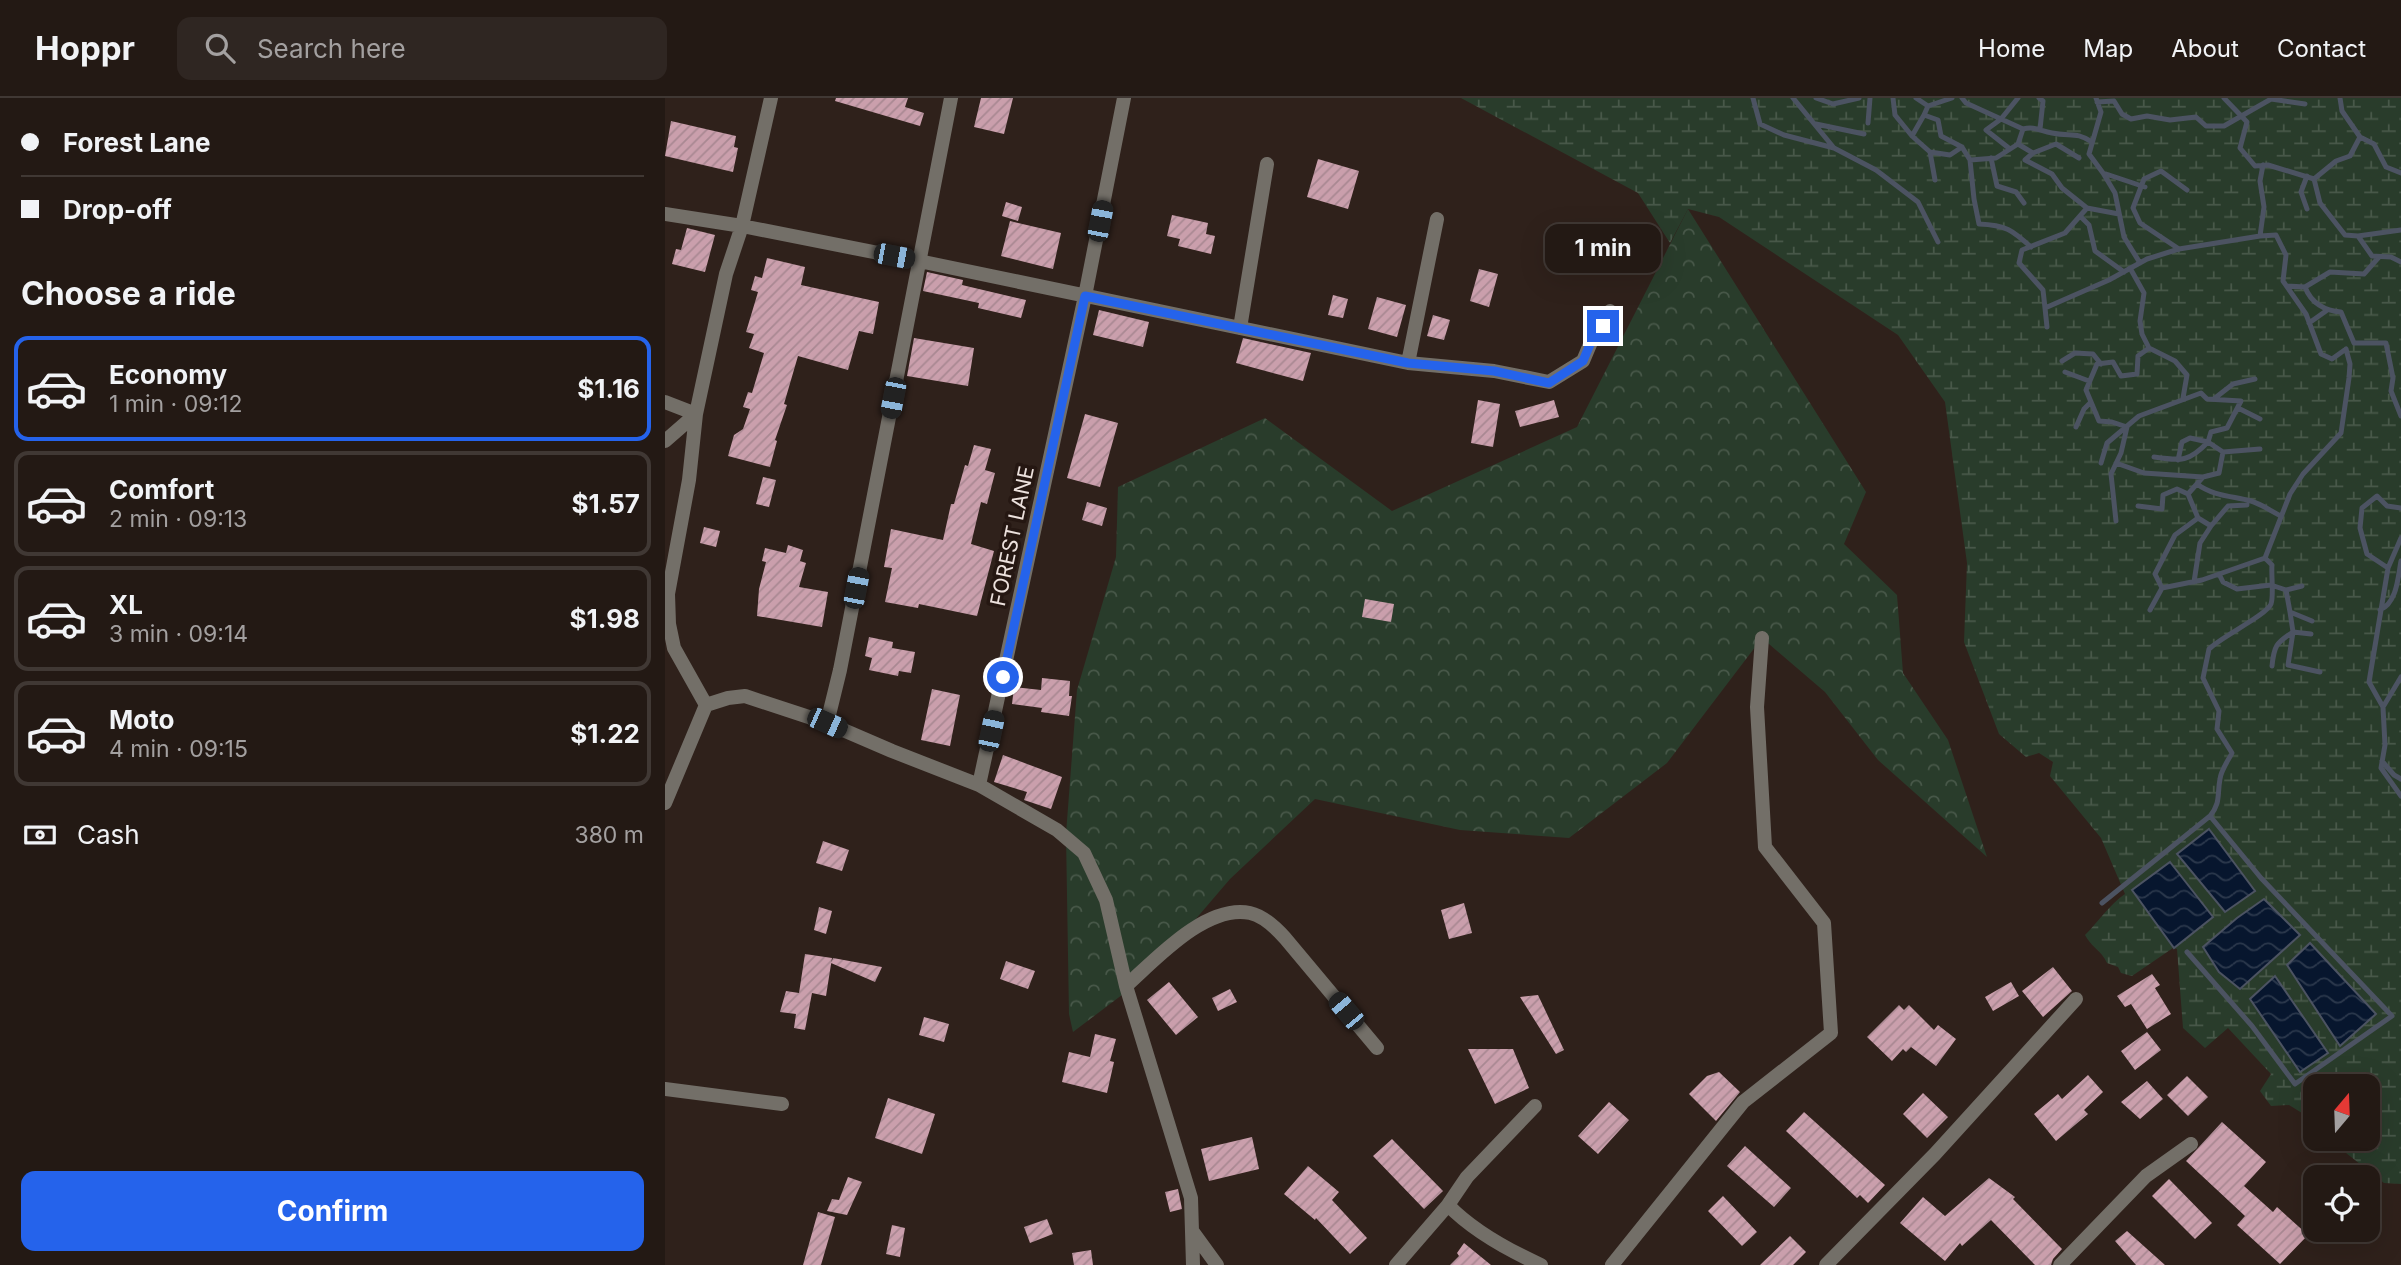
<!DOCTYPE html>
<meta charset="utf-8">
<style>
body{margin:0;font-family:Inter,sans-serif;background:#2f2622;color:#f1f3f6;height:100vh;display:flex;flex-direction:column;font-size:26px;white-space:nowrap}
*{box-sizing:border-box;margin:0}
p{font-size:23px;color:#a3a0a0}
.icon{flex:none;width:38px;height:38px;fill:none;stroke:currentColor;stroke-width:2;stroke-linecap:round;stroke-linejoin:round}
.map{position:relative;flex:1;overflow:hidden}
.sheet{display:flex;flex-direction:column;background:#231914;width:665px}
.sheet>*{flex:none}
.hud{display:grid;align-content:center;height:154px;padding:0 21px;background:#231914}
.needle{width:46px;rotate:19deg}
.buttons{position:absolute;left:1638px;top:976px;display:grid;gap:14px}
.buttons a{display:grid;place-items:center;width:77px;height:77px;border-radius:14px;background:#231914;box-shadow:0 7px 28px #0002,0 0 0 2px #403834;font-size:35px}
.end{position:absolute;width:32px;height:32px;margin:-16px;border:9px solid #2563eb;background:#fff;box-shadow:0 0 0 4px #fff}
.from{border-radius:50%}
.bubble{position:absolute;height:49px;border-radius:14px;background:#231914;box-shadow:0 7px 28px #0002,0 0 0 2px #403834;font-size:23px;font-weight:700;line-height:49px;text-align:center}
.car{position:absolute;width:21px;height:42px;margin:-21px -10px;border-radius:9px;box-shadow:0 0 5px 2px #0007;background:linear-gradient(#222 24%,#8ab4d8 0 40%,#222 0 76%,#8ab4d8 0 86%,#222 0)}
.hud b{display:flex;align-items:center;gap:24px;height:66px;font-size:26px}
.hud b+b{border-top:2px solid #403834}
.hud i{width:18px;height:18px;background:#f1f3f6}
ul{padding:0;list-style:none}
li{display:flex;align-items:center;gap:21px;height:105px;margin:0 14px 10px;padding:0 7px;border:4px solid #403834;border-radius:14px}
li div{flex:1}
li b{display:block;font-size:26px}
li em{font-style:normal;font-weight:700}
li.active{border-color:#2563eb}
li>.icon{width:63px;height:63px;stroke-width:1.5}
h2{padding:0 21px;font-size:32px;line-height:84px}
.pay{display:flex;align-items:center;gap:18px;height:77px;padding:0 21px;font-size:26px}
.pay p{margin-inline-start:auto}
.button{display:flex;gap:14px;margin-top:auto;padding:14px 21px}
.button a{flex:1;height:80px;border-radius:14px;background:#2563eb;color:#fff;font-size:28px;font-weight:700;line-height:80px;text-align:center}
header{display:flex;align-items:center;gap:42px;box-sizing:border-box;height:98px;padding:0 35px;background:#231914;border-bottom:2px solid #403834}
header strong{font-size:33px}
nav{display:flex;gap:38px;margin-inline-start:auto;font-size:24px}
.search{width:490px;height:63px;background:#2f2622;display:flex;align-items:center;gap:18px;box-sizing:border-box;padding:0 24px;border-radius:14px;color:#a3a0a0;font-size:26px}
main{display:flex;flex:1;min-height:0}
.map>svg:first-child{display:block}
.forest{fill:url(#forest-crowns)}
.wetland{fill:url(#wetland-marsh)}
.water{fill:url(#water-waves);stroke:#4c5362;stroke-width:2}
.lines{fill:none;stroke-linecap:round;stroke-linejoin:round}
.stream{stroke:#4c5362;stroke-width:5}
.building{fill:url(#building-hatch)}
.street{stroke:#736f68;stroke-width:14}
.route{stroke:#2563eb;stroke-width:9}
.labels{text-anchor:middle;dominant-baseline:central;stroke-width:7;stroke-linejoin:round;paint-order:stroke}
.street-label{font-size:21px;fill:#ece1dd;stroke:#251712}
</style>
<header>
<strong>Hoppr</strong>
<div class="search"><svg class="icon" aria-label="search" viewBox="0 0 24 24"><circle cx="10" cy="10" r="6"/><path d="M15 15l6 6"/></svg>Search here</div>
<nav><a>Home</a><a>Map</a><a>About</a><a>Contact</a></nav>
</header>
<main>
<section class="sheet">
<div class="hud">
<b><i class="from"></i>Forest Lane</b>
<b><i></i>Drop-off</b>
</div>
<h2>Choose a ride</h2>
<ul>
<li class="active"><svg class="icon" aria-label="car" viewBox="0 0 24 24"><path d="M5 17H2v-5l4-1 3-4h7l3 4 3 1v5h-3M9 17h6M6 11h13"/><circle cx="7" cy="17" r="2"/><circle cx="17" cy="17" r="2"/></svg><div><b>Economy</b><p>1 min · 09:12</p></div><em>$1.16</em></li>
<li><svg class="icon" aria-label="car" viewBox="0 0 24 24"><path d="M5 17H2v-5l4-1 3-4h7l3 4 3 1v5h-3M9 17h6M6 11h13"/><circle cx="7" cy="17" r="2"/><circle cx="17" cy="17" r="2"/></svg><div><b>Comfort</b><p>2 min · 09:13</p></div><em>$1.57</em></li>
<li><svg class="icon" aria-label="car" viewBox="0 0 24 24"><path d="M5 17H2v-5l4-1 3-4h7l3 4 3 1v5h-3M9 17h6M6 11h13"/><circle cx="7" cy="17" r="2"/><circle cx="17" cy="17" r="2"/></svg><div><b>XL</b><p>3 min · 09:14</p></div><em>$1.98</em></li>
<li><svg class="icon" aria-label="car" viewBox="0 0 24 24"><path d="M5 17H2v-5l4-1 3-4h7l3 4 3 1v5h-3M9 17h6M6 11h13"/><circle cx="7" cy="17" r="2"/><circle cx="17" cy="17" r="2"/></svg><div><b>Moto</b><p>4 min · 09:15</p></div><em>$1.22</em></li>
</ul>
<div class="pay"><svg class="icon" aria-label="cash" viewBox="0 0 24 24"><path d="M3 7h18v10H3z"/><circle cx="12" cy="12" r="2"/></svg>Cash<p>380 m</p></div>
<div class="button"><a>Confirm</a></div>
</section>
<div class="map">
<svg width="1736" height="1167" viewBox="0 0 1736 1167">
<defs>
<pattern id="forest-crowns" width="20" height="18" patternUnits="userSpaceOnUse" patternTransform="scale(1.75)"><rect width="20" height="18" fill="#293c2b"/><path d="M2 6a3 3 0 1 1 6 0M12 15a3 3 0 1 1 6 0" fill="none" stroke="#485849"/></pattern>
<pattern id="wetland-marsh" width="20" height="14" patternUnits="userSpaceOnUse" patternTransform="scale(1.75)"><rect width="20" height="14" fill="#293c2b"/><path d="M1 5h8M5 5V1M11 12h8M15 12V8" fill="none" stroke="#485849"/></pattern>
<pattern id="water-waves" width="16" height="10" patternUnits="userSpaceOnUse" patternTransform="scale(1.75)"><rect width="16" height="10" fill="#07162e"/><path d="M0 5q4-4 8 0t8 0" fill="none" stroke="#2b384c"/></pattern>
<pattern id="building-hatch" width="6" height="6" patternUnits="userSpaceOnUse" patternTransform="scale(1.75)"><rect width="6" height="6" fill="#ca9fac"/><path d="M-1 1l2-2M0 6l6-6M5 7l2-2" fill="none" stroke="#a98892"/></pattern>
</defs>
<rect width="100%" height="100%" fill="#2f211b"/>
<path class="forest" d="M 1023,111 L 1201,394 L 1179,446 L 1232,497 L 1238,575 L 1283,642 L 1322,759 L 1213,662 L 1160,594 L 1097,540 L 1002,665 L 904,740 L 795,732 L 650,701 L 565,781 L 482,878 L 408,934 L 404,916 L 401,736 L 412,592 L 451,459 L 453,389 L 600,320 L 727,413 L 912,329 Z"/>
<path class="wetland" d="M 796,0 L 1736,0 L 1736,1086 L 1719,1085 L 1676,1051 L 1666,1041 L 1703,1041 L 1703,989 L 1650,989 L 1650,1023 L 1624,1007 L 1606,1008 L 1595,993 L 1606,976 L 1563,930 L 1540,950 L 1518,930 L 1512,851 L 1508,850 L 1467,878 L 1456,875 L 1453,869 L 1442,865 C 1436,852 1426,849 1420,837 C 1434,823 1445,806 1460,796 L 1436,740 L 1385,678 L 1388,664 L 1374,655 L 1361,659 L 1334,636 L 1299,544 L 1302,465 L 1280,304 L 1233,237 L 1054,119 L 1023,111 L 1005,145 L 973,95 Z"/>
<path class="water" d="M 1544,731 L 1590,793 L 1560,814 L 1512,756 Z
M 1505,764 L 1548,819 L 1509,850 L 1467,792 Z
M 1599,801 L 1635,837 L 1575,891 L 1554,874 L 1538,849 L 1572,820 Z
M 1645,845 L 1711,916 L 1675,948 L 1622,867 Z
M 1610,878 L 1663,955 L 1635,974 L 1585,901 Z"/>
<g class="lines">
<path class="stream" d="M 1088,0 L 1095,26 L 1119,37 L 1169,50 L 1211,72 L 1253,104 L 1273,144
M 1128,0 L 1169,50
M 1151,0 L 1168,6 L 1194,0
M 1228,0 L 1230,17 L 1247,38 L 1265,54 L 1270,82
M 1251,0 L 1263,8 L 1287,0
M 1297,0 L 1301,5 L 1358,31 L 1353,46 L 1368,55 L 1391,46 L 1414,60
M 1374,0 L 1378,3 L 1375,31
M 1431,0 L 1436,14 L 1424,56 L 1438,75 L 1480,89
M 1559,0 L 1582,24 L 1575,50 L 1590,68 L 1603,67 L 1649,81 L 1655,105 L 1680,137 L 1693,138 L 1707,158 L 1726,159 L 1736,164
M 1675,0 L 1677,13 L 1695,39
M 1432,4 L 1449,3 L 1457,16 L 1466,21 L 1482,18 L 1505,22 L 1531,19 L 1541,28 L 1559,28 L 1606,1 L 1640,6
M 1263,8 L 1259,17 L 1273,22 L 1276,38 L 1297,49
M 1203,25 L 1205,0
M 1151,26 L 1199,36
M 1358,31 C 1370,28 1375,33 1387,35 C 1405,39 1411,33 1427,44
M 1247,38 L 1259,17
M 1353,46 L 1331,60 L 1305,62 L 1309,101 L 1314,126 C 1341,127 1347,132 1366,149
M 1345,51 L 1321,32 L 1336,21 L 1353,0
M 1265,54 L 1285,57 L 1297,49 L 1305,62
M 1368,55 L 1360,62 L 1387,76 L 1397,90 L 1422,110 L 1400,135 L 1357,152 L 1354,165 L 1378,192 L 1380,210
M 1326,60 L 1332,88 L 1351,94 L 1359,105
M 1438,75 L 1450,95 L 1459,139 L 1475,165
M 1649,81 L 1671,63 L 1685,58 L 1695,39 L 1709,46 L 1721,69 L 1736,75
M 1422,110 L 1454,116
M 1642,111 L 1636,94 L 1642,78
M 1415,118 L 1424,127 L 1430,153 L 1459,174
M 1595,138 L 1611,137 L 1621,157 L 1618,183 L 1641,216 L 1656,256 L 1667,261 L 1681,251
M 1693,138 L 1736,132
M 1514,151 L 1475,125 L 1468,110 L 1479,81 L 1496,73 L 1522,92
M 1465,170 L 1479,195 L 1475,223 L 1477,236 L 1484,250 L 1510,263 L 1522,277 L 1518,300
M 1622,188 L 1640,189 L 1665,174 L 1699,176 L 1714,159
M 1640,189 C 1646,205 1660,213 1676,214 L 1689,245 L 1721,245 L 1728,280 L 1726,293 L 1736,318
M 1644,225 L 1661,213
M 1382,229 L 1380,210 L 1444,182 L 1482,161 L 1514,151 L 1595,138 L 1599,109 L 1595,83 L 1598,67
M 1397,263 L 1410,255 L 1428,256 L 1436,266
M 1400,274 L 1424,283
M 1550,300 L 1568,286 L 1590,281
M 1573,310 L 1595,321
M 1411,329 L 1419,311 L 1426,304
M 1558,354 L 1595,351
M 1489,359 C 1517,363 1524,364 1543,344
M 1513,362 L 1517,344 L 1525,340 L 1543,344
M 1436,365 L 1442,345 L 1474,318 L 1536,295 L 1542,301 L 1576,303 L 1562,330 L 1546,334 L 1543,344 L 1558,354 L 1554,375 L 1538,379 L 1523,396 L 1533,420 L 1510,437 L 1490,476 L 1497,490 L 1485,512
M 1451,365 L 1479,375 L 1538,379
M 1532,386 C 1548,398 1567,398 1586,403 C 1596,406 1606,413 1616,418
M 1473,408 L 1497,411 L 1498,397 L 1512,391 L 1523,396
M 1451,423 L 1446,376 L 1456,355 L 1462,329 L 1447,324 L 1434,323 L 1421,292 L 1432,266 L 1448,264 L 1456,278 L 1472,276 L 1473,258 L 1484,250
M 1546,428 L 1563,408 L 1582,407
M 1723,470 L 1702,456 L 1695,430 L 1697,410 L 1712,398 L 1722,408 L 1736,410
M 1554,476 L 1558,484 L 1572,491 L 1606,487 L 1621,492 L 1637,488
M 1529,484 L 1535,445 L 1546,428 L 1533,420
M 1497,490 L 1537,482 L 1600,460 L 1625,396 L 1638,376 L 1676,335 L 1684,280 L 1685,266 L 1681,251
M 1621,492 L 1625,514 L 1647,523
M 1715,512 C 1732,505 1733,479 1736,463
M 1625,514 L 1628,534 L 1646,536
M 1628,534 L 1623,567 L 1655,574
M 1607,568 C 1609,548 1611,545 1628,534
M 1736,579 L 1718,609 L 1720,647 L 1716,670 L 1736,698
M 1718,609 L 1704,584 L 1723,470 L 1736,440
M 1717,663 L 1729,677 L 1736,681
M 1437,805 L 1545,718
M 1522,854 L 1587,928 L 1630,986 L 1727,918 L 1596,780 L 1545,718 C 1556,705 1552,696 1555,681 C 1556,672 1563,663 1567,655 L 1552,631 L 1554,613 L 1538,580 L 1544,551 C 1557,538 1602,517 1606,506 C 1609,498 1606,476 1607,467 L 1600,460"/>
</g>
<path class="building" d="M 171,0 L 243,0 L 240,9 L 259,15 L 255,28 L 170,3 Z
M 316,0 L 348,0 L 339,36 L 309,29 Z
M 6,23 L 71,38 L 69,49 L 73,50 L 68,74 L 0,58 Z
M 653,61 L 694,73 L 683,111 L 642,99 Z
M 341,104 L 357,109 L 353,123 L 337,118 Z
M 507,117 L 543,125 L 541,136 L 550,138 L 546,156 L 513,148 L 515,141 L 502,138 Z
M 345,123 L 396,135 L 388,171 L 336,158 Z
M 22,130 L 50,137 L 40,174 L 7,166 L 11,151 L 16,152 Z
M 102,160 L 140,169 L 136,187 L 214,204 L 208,236 L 194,233 L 183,272 L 133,258 L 119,306 L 122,307 L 110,342 L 112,343 L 105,369 L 63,358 L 69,337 L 78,331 L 85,311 L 78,309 L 83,294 L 87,295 L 99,255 L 84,250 L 89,236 L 81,234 L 93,194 L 86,192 L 90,178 L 97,180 Z
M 814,171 L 833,176 L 824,209 L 805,203 Z
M 262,174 L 298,182 L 297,187 L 361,202 L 356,220 L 313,210 L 314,205 L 258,193 Z
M 668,197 L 683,201 L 678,220 L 663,217 Z
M 712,199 L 741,207 L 732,239 L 703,231 Z
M 434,212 L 484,224 L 478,249 L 428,237 Z
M 768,217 L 785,222 L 779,242 L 762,238 Z
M 249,240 L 309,250 L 303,288 L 242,278 Z
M 578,240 L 646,255 L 638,283 L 571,265 Z
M 813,302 L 835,306 L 828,349 L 806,345 Z
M 889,302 L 894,319 L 855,329 L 850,313 Z
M 420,316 L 453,325 L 435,389 L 402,380 Z
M 309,347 L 326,351 L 320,372 L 330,375 L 322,406 L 316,404 L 306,446 L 329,453 L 312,518 L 254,506 L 253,510 L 220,504 L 227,470 L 219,469 L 226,431 L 278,442 L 286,406 L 289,406 L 300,367 L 303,368 Z
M 98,379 L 111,382 L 104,409 L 91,406 Z
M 422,404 L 442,410 L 437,428 L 417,422 Z
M 39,429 L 55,433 L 51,449 L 35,445 Z
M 123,447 L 138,452 L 135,463 L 141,465 L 134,489 L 163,494 L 157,529 L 92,518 L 94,491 L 101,464 L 97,463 L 100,450 L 121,455 Z
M 700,501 L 729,506 L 726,524 L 697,519 Z
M 204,539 L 228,544 L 227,550 L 250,554 L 246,575 L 234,573 L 233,578 L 204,572 L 207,560 L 200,558 Z
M 377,580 L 405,583 L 404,598 L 407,598 L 404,618 L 376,614 L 377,610 L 347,606 L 349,589 L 376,592 Z
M 267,591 L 295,597 L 285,648 L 256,642 Z
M 338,657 L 397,679 L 386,711 L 359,702 L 362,694 L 329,684 Z
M 158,743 L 184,752 L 177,773 L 151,765 Z
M 799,805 L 807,835 L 784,841 L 776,812 Z
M 154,809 L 167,813 L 161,836 L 149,832 Z
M 140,856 L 167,860 L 161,898 L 147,895 L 140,932 L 129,930 L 131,916 L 115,914 L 121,893 L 134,895 Z
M 168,860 L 217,869 L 210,884 L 166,865 Z
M 341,863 L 370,873 L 363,891 L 335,881 Z
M 1388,869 L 1407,893 L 1378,919 L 1357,893 Z
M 1487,876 L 1495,887 L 1490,890 L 1506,916 L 1482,931 L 1466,906 L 1460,909 L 1452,898 Z
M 504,884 L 533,919 L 511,937 L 482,902 Z
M 1346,884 L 1354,898 L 1328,913 L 1320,899 Z
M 565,891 L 572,904 L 553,913 L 547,900 Z
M 873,897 L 899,952 L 891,956 L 855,899 Z
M 1234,907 L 1239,912 L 1244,907 L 1269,932 L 1273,927 L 1291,941 L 1271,968 L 1246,949 L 1241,954 L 1238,951 L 1227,963 L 1202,939 Z
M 259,919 L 284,926 L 279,944 L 254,937 Z
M 1482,934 L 1496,952 L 1470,972 L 1456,953 Z
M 430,936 L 451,941 L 445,963 L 449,964 L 442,995 L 397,984 L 404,954 L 425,959 Z
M 803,951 L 848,951 L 864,990 L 830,1006 Z
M 1054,974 L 1075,994 L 1051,1023 L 1024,996 L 1042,978 Z
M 1423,977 L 1438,994 L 1419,1012 L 1423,1016 L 1391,1043 L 1369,1016 L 1393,996 L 1397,1001 Z
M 1522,978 L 1543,999 L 1523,1018 L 1502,997 Z
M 1482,983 L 1498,1001 L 1475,1021 L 1456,1004 Z
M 1258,995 L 1283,1019 L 1262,1040 L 1238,1016 Z
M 223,1000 L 270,1016 L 257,1056 L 210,1040 Z
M 944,1004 L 964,1022 L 933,1056 L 913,1038 Z
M 1139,1014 L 1220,1087 L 1203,1105 L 1195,1097 L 1192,1100 L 1121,1033 Z
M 1557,1024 L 1601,1064 L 1579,1088 L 1608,1114 L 1612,1109 L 1643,1137 L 1615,1166 L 1572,1127 L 1580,1118 L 1521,1063 Z
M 587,1039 L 594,1071 L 544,1083 L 536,1051 Z
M 727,1041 L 778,1093 L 759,1111 L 708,1058 Z
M 1080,1048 L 1126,1090 L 1109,1109 L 1062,1068 Z
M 643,1068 L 674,1094 L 667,1102 L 702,1140 L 685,1156 L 651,1120 L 650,1122 L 619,1096 Z
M 183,1079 L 197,1084 L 182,1117 L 162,1113 L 167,1101 L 174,1102 Z
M 1324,1080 L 1350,1099 L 1348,1101 L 1397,1151 L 1388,1161 L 1386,1167 L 1370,1167 L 1326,1122 L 1297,1148 L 1295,1145 L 1280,1163 L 1235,1125 L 1258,1099 L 1280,1118 Z
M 1504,1081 L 1547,1125 L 1530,1141 L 1487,1098 Z
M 513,1091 L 517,1111 L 505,1114 L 500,1094 Z
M 1058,1098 L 1092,1134 L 1077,1148 L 1043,1113 Z
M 153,1114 L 170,1119 L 156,1167 L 138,1167 Z
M 382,1121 L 388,1136 L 365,1145 L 359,1129 Z
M 227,1127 L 240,1130 L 235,1159 L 221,1156 Z
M 1462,1133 L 1500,1167 L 1471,1167 L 1450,1143 Z
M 1125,1138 L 1141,1154 L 1128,1167 L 1095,1167 Z
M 799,1145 L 826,1167 L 785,1167 L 794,1158 L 792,1155 Z
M 426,1152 L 428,1167 L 409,1167 L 407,1155 Z"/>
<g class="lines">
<path class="street" d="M 0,116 L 77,128 L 254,163 L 743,265 L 829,273 L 884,284 L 918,263 L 929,237 L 938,228 L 945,213
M 575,230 L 602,66
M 743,265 L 772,121
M 0,304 L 31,316 L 0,343
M 41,607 L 9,550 L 4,526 L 3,496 L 24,382 L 31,316 L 61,176 L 77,128 L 106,0
M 162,625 L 175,572 L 286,0
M 314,687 L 420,198 L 459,0
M 0,705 L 41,607 L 63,600 L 80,598 L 162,625 L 227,653 L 314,687 L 392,732 L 419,755 L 441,802 L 461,888 L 526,1100 L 528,1167
M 461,888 C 491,861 541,806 585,815 C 599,818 611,830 620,840 L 712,950
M 0,991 L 117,1006
M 783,1107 L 802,1079 L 870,1008
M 528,1134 L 552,1167
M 731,1167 L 783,1107 C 808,1133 843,1152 876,1167
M 947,1167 L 1078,1004 L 1166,935 L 1159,825 L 1100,749 L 1092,609 L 1097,540
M 1161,1167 L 1270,1056 L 1411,901
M 1395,1167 L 1481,1078 L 1526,1046"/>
</g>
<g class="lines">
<path class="route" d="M 338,579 L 420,198 L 743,265 L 829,273 L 884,285 L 918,263 L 929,237 L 938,228"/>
</g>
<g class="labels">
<g class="street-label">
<text transform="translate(347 438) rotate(-78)">FOREST LANE</text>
</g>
</g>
</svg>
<div class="buttons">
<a><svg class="needle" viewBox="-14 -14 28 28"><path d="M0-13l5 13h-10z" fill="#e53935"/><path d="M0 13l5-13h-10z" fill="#a3a0a0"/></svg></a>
<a><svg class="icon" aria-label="locate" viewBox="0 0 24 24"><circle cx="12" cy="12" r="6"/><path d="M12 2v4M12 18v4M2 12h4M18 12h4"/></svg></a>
</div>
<i class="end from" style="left:338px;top:579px"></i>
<i class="end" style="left:938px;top:228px"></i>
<div class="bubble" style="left:880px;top:126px;width:116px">1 min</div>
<i class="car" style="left:435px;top:123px;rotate:11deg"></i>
<i class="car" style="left:229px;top:158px;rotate:101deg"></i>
<i class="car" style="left:228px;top:300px;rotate:191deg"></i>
<i class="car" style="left:191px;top:490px;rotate:11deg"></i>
<i class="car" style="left:162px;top:625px;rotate:114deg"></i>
<i class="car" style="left:326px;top:633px;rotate:12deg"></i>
<i class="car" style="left:681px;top:913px;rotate:320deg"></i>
</div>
</main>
